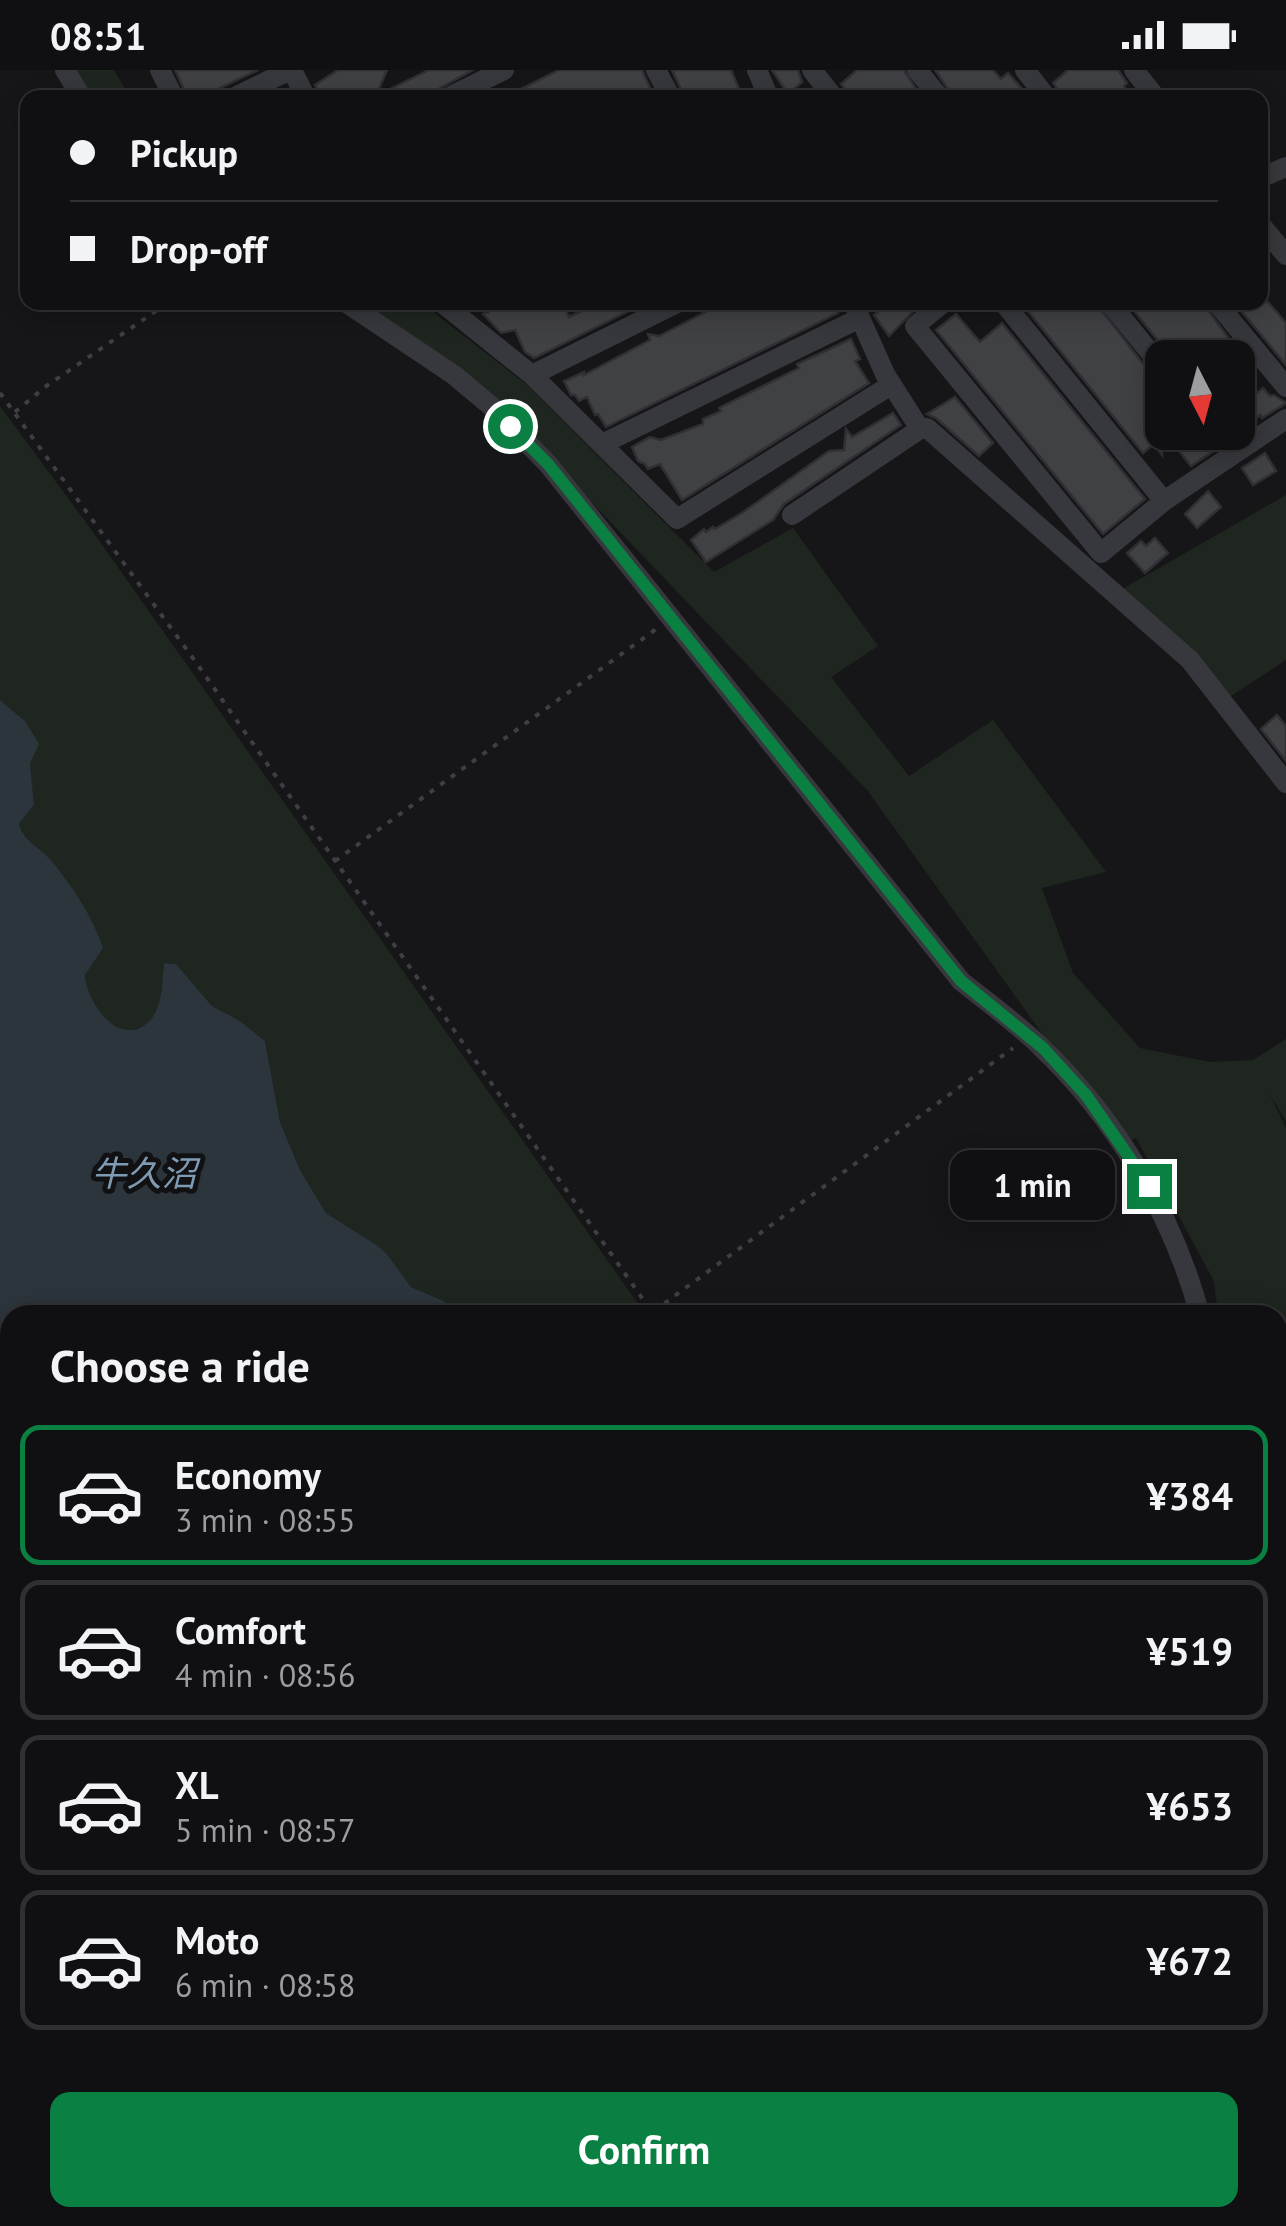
<!DOCTYPE html>
<meta charset="utf-8">
<style>
body{margin:0;font-family:"PT Sans","Noto Sans JP",sans-serif;background:#19191b;color:#f1f3f6;height:100vh;display:flex;flex-direction:column;font-size:38px;white-space:nowrap}
*{box-sizing:border-box;margin:0}
p{font-size:32px;color:#9c9d9f}
.icon{flex:none;width:55px;height:55px;fill:none;stroke:currentColor;stroke-width:2;stroke-linecap:round;stroke-linejoin:round}
.map{position:relative;flex:1;overflow:hidden}
.side{position:absolute;left:0px;top:1235px;width:1288px;height:922px;display:flex;flex-direction:column;background:#101012;border-radius:30px 30px 0 0;box-shadow:0 5px 25px #0003,0 0 0 2px #303032}
.side>*{flex:none}
.guide{position:absolute;left:20px;top:20px;width:1248px;height:220px;border-radius:20px;box-shadow:0 5px 25px #0003,0 0 0 2px #303032;display:grid;align-content:center;height:220px;padding:0 50px;background:#101012}
.needle{width:65px;rotate:174deg}
.controls{position:absolute;left:1145px;top:270px;display:grid;gap:20px}
.controls a{display:grid;place-items:center;width:110px;height:110px;border-radius:20px;background:#101012;box-shadow:0 5px 25px #0003,0 0 0 2px #303032;font-size:50px}
.end{position:absolute;width:45px;height:45px;margin:-22px;border:12px solid #0b8043;background:#fff;box-shadow:0 0 0 5px #fff}
.from{border-radius:50%}
.bubble{position:absolute;height:70px;border-radius:20px;background:#101012;box-shadow:0 5px 25px #0003,0 0 0 2px #303032;font-size:32px;font-weight:800;line-height:70px;text-align:center}
.guide b{display:flex;align-items:center;gap:35px;height:95px;font-size:38px}
.guide b+b{border-top:2px solid #303032}
.guide i{width:25px;height:25px;background:#f1f3f6}
ul{padding:0;list-style:none}
li{display:flex;align-items:center;gap:30px;height:140px;margin:0 20px 15px;padding:0 30px;border:5px solid #303032;border-radius:20px}
li div{flex:1}
li b{display:block;font-size:38px}
li em{font-style:normal;font-weight:800}
li.on{border-color:#0b8043}
li>.icon{width:90px;height:90px;stroke-width:1.5}
h2{padding:0 50px;font-size:45px;line-height:120px}
.button{display:flex;gap:20px;margin-top:auto;padding:20px 50px}
.button a{flex:1;height:115px;border-radius:20px;background:#0b8043;color:#fff;font-size:40px;font-weight:800;line-height:115px;text-align:center}
.status{display:flex;justify-content:space-between;align-items:center;height:70px;padding:0 50px;background:#101012;direction:ltr}
.status svg{height:28px;fill:currentColor}
.map>svg:first-child{display:block}
.green{fill:#1e261f}
.water{fill:#2c353c}
.lines{fill:none;stroke-linecap:round;stroke-linejoin:round}
.stream{stroke:#2c353c;stroke-width:5}
.building{fill:#404145;stroke:#303034;stroke-width:2.5}
.path{stroke:#3d3f44;stroke-width:4;stroke-dasharray:5 8;stroke-linecap:butt}
.street{stroke:#37383d;stroke-width:20}
.secondary{stroke:#45474d;stroke-width:30}
.route{stroke:#0b8043;stroke-width:12}
.labels{text-anchor:middle;dominant-baseline:central;stroke-width:10;stroke-linejoin:round;paint-order:stroke}
.water-label{font-size:35px;font-style:italic;fill:#7f9bb3;stroke:#111113}
</style>
<div class="status"><b>08:51</b><svg viewBox="0 0 49 12"><path d="M0 12V9h3v3zM5 12V6h3v6zM10 12V3h3v9zM15 12V0h3v12zM26 1h20v11H26zM47 4h2v5h-2z"/></svg></div>
<div class="map">
<svg width="1286" height="2156" viewBox="0 0 1286 2156">
<rect width="100%" height="100%" fill="#161618"/>
<path class="green" d="M 70,0 L 114,0 L 130,27 L 86,27 Z
M 355,233 L 417,233 L 428,238 L 527,315 L 714,502 L 793,458 L 878,576 L 831,607 L 909,706 L 993,650 L 1106,802 L 1042,818 L 1073,903 L 1140,978 L 1210,992 L 1253,990 L 1286,969 L 1286,1051 L 1269,1023 L 1286,1058 L 1286,1382 L 1278,1373 L 1278,1245 L 1218,1245 L 1214,1211 L 1136,1068 L 1127,1072 L 1051,976 L 867,720 L 555,394 Z
M 0,336 L 93,462 L 646,1245 L 454,1245 L 444,1231 L 411,1217 L 375,1174 L 326,1143 L 300,1100 L 280,1052 L 265,971 L 240,951 L 212,936 L 176,894 L 164,893 C 162,912 163,940 147,953 C 116,978 87,930 85,905 L 48,787 L 22,766 L 19,754 L 34,735 L 25,651 L 0,630 Z
M 1286,425 L 1286,590 L 1228,628 L 1119,521 Z
M 1278,1772 L 1286,1857 L 1286,2156 L 1215,2156 L 1207,2148 L 1278,2148 Z"/>
<path class="water" d="M 0,630 L 25,651 L 39,674 L 30,693 L 34,735 L 19,754 C 24,772 38,776 50,789 C 72,816 92,845 103,878 L 85,905 C 87,931 117,978 147,953 C 163,940 162,912 164,893 L 176,894 L 212,936 L 240,951 L 265,971 L 280,1052 L 300,1100 L 326,1143 L 375,1174 L 386,1183 L 411,1217 L 444,1231 L 454,1245 L 10,1245 L 10,2148 L 758,2148 L 761,2156 L 0,2156 Z"/>
<g class="lines">
<path class="stream" d="M 922,2148 L 923,2156"/>
</g>
<path class="building" d="M 175,0 L 258,0 L 199,28 L 188,28 Z
M 338,0 L 387,0 L 376,26 L 429,0 L 473,0 L 422,28 L 321,28 L 315,15 Z
M 559,0 L 642,0 L 651,20 L 637,28 L 630,20 L 616,28 L 503,28 Z
M 672,0 L 731,0 L 743,28 L 685,28 Z
M 772,0 L 798,0 L 802,12 L 788,24 Z
M 857,0 L 904,0 L 922,28 L 852,28 L 841,14 Z
M 935,0 L 993,0 L 1001,9 L 1008,3 L 1022,19 L 1012,28 L 954,28 Z
M 1068,0 L 1118,0 L 1127,13 L 1124,16 L 1127,20 L 1117,28 L 1064,28 L 1053,13 Z
M 511,232 L 562,232 L 569,247 L 600,232 L 647,232 L 534,288 L 525,282 L 515,260 L 501,263 L 483,244 Z
M 725,232 L 833,232 L 838,243 L 606,357 L 598,344 L 595,345 L 587,327 L 579,331 L 575,325 L 571,325 L 564,311 L 584,302 L 584,305 L 650,270 L 648,264 L 659,266 Z
M 891,232 L 922,232 L 889,266 L 874,245 Z
M 1027,232 L 1095,232 L 1162,318 L 1162,385 L 1154,374 L 1143,383 L 1023,235 Z
M 1136,232 L 1202,232 L 1230,270 L 1209,288 L 1172,288 L 1131,237 Z
M 1243,232 L 1268,232 L 1286,253 L 1286,295 L 1238,237 Z
M 956,244 L 980,272 L 1002,253 L 1145,429 L 1103,464 L 936,260 Z
M 851,269 L 860,289 L 855,291 L 869,313 L 682,430 L 660,394 L 648,399 L 645,394 L 638,391 L 632,377 L 650,367 L 661,370 L 703,354 L 703,349 L 721,341 L 719,338 L 799,298 L 797,294 Z
M 1263,318 L 1270,326 L 1274,325 L 1286,333 L 1262,348 L 1260,345 L 1238,363 L 1238,339 Z
M 955,327 L 993,373 L 979,386 L 936,348 L 927,344 Z
M 893,343 L 901,355 L 784,434 L 773,450 L 706,492 L 691,470 L 704,459 L 706,462 L 713,457 L 715,459 L 742,443 L 829,381 L 844,380 L 846,359 L 852,367 Z
M 1164,362 L 1202,362 L 1214,381 L 1191,396 Z
M 1265,383 L 1276,401 L 1253,415 L 1242,398 Z
M 1208,421 L 1221,437 L 1197,458 L 1185,444 Z
M 1155,468 L 1168,483 L 1145,503 L 1127,483 L 1141,471 L 1146,476 Z
M 1277,645 L 1286,656 L 1286,691 L 1261,659 Z"/>
<g class="lines">
<path class="path" d="M 0,323 L 195,591 L 654,1245
M 15,342 L 45,317 L 169,232
M 335,791 L 659,557
M 654,1241 L 1013,978
M 815,2148 L 816,2156"/>
<path class="street" d="M 65,0 L 82,28
M 160,0 L 174,28
M 292,0 L 306,28
M 656,0 L 671,28
M 757,0 L 769,28
M 812,0 L 834,28
M 917,0 L 940,28
M 1025,0 L 1047,28
M 1134,0 L 1156,28
M 233,28 L 290,0
M 447,28 L 504,0
M 1260,108 L 1286,97
M 1260,154 L 1286,185
M 345,232 L 454,305 L 491,336 L 548,394 L 961,911 C 987,932 1015,952 1039,975 C 1116,1048 1172,1143 1200,1245
M 441,232 L 532,305 L 677,449 L 891,315
M 853,232 L 885,304 L 920,359 L 927,358 L 1190,590 L 1286,713
M 944,232 L 915,256 L 1101,483 L 1164,431 L 1286,349
M 1003,232 L 1164,431
M 1109,232 L 1162,297
M 1216,232 L 1286,317
M 532,305 L 679,232
M 1216,362 L 1234,384
M 602,374 L 860,248
M 792,445 L 920,359
M 1202,2148 L 1209,2156"/>
<path class="secondary" d="M 1278,1403 L 1286,1424
M 1278,1667 L 1286,1740"/>
</g>
<g class="lines">
<path class="route" d="M 510,356 L 548,394 L 961,911 L 1043,978 L 1086,1025 L 1149,1116"/>
</g>
<g class="labels">
<g class="water-label">
<text x="144" y="1103">牛久沼</text>
</g>
</g>
</svg>
<div class="controls">
<a><svg class="needle" viewBox="-14 -14 28 28"><path d="M0-13l5 13h-10z" fill="#e53935"/><path d="M0 13l5-13h-10z" fill="#9c9d9f"/></svg></a>
</div>
<i class="end from" style="left:510px;top:356px"></i>
<i class="end" style="left:1149px;top:1116px"></i>
<div class="bubble" style="left:950px;top:1080px;width:165px">1 min</div>
<div class="guide">
<b><i class="from"></i>Pickup</b>
<b><i></i>Drop-off</b>
</div>
<section class="side">
<h2>Choose a ride</h2>
<ul>
<li class="on"><svg class="icon" aria-label="car" viewBox="0 0 24 24"><path d="M5 17H2v-5l4-1 3-4h7l3 4 3 1v5h-3M9 17h6M6 11h13"/><circle cx="7" cy="17" r="2"/><circle cx="17" cy="17" r="2"/></svg><div><b>Economy</b><p>3 min · 08:55</p></div><em>¥384</em></li>
<li><svg class="icon" aria-label="car" viewBox="0 0 24 24"><path d="M5 17H2v-5l4-1 3-4h7l3 4 3 1v5h-3M9 17h6M6 11h13"/><circle cx="7" cy="17" r="2"/><circle cx="17" cy="17" r="2"/></svg><div><b>Comfort</b><p>4 min · 08:56</p></div><em>¥519</em></li>
<li><svg class="icon" aria-label="car" viewBox="0 0 24 24"><path d="M5 17H2v-5l4-1 3-4h7l3 4 3 1v5h-3M9 17h6M6 11h13"/><circle cx="7" cy="17" r="2"/><circle cx="17" cy="17" r="2"/></svg><div><b>XL</b><p>5 min · 08:57</p></div><em>¥653</em></li>
<li><svg class="icon" aria-label="car" viewBox="0 0 24 24"><path d="M5 17H2v-5l4-1 3-4h7l3 4 3 1v5h-3M9 17h6M6 11h13"/><circle cx="7" cy="17" r="2"/><circle cx="17" cy="17" r="2"/></svg><div><b>Moto</b><p>6 min · 08:58</p></div><em>¥672</em></li>
</ul>
<div class="button"><a>Confirm</a></div>
</section>
</div>
